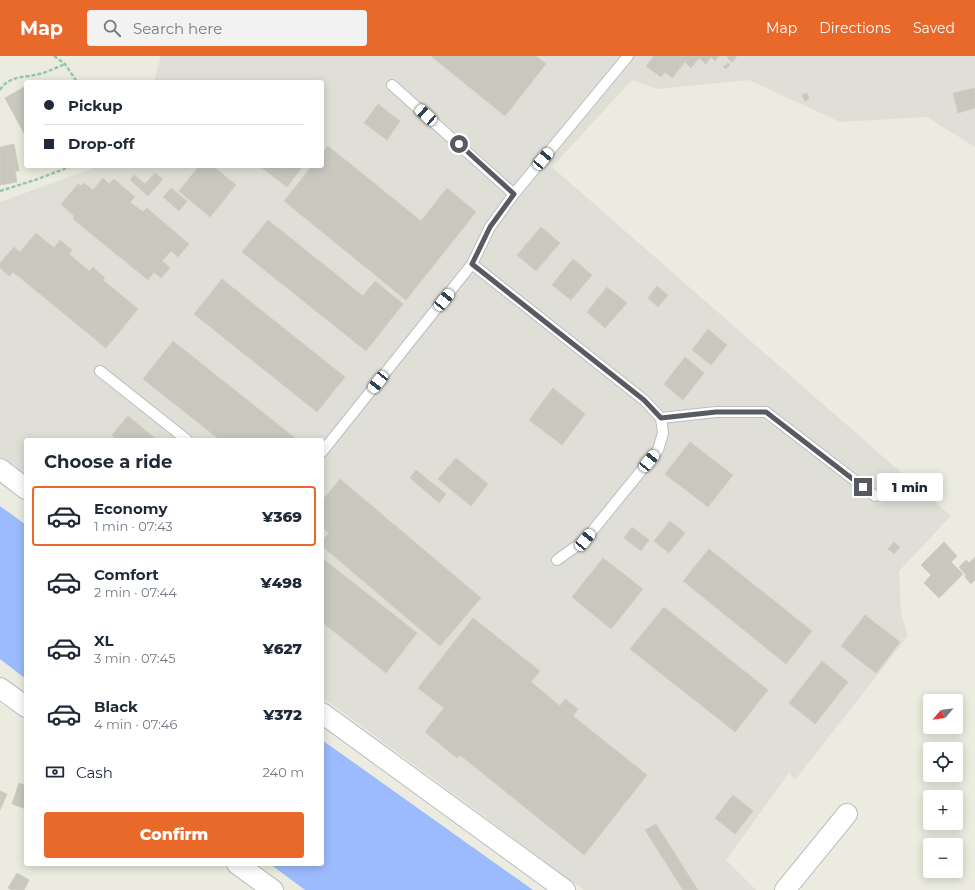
<!DOCTYPE html>
<meta charset="utf-8">
<style>
body{margin:0;font-family:Montserrat,sans-serif;background:#f2f2f3;color:#1f2937;height:100vh;display:flex;flex-direction:column;font-size:15px;white-space:nowrap}
*{box-sizing:border-box;margin:0}
p{font-size:13px;color:#747a83}
.icon{flex:none;width:22px;height:22px;fill:none;stroke:currentColor;stroke-width:2;stroke-linecap:round;stroke-linejoin:round}
.map{position:relative;flex:1;overflow:hidden}
.drawer{position:absolute;left:24px;top:382px;width:300px;height:428px;display:flex;flex-direction:column;background:#fff;border-radius:4px;box-shadow:0 2px 10px #0003}
.drawer>*{flex:none}
.top-card{position:absolute;left:24px;top:24px;width:300px;height:88px;border-radius:4px;box-shadow:0 2px 10px #0003;display:grid;align-content:center;height:88px;padding:0 20px;background:#fff}
.needle{width:26px;rotate:242deg}
.fabs{position:absolute;left:923px;top:638px;display:grid;gap:8px}
.fabs a{display:grid;place-items:center;width:40px;height:40px;border-radius:4px;background:#fff;box-shadow:0 2px 10px #0003;font-size:20px}
.end{position:absolute;width:18px;height:18px;margin:-9px;border:5px solid #585a61;background:#fff;box-shadow:0 0 0 2px #fff}
.from{border-radius:50%}
.bubble{position:absolute;height:28px;border-radius:4px;background:#fff;box-shadow:0 2px 10px #0003;font-size:13px;font-weight:800;line-height:28px;text-align:center}
.car{position:absolute;width:12px;height:24px;margin:-12px -6px;border-radius:5px;box-shadow:0 0 3px 1px #0007;background:linear-gradient(#fff 24%,#345 0 40%,#fff 0 76%,#345 0 86%,#fff 0)}
.top-card b{display:flex;align-items:center;gap:14px;height:38px;font-size:15px}
.top-card b+b{border-top:1px solid #e0e1e3}
.top-card i{width:10px;height:10px;background:#1f2937}
ul{padding:0;list-style:none}
li{display:flex;align-items:center;gap:12px;height:60px;margin:0 8px 6px;padding:0 12px;border:2px solid transparent;border-radius:4px}
li div{flex:1}
li b{display:block;font-size:15px}
li em{font-style:normal;font-weight:800}
li.selected{border-color:#e86929}
li>.icon{width:36px;height:36px;stroke-width:1.5}
h2{padding:0 20px;font-size:18px;line-height:48px}
.pay{display:flex;align-items:center;gap:10px;height:44px;padding:0 20px;font-size:15px}
.pay p{margin-inline-start:auto}
.primary-button{display:flex;gap:8px;margin-top:auto;padding:8px 20px}
.primary-button a{flex:1;height:46px;border-radius:4px;background:#e86929;color:#fff;font-size:16px;font-weight:800;line-height:46px;text-align:center}
header{display:flex;align-items:center;gap:24px;box-sizing:border-box;height:56px;padding:0 20px;background:#e86929;color:#fff}
header strong{font-size:19px}
nav{display:flex;gap:22px;margin-inline-start:auto;font-size:14px}
.search{width:280px;height:36px;background:#f2f2f3;display:flex;align-items:center;gap:10px;box-sizing:border-box;padding:0 14px;border-radius:4px;color:#747a83;font-size:15px}
.map>svg:first-child{display:block}
.industrial{fill:#dfdfd7}
.water{fill:#9cbbfe}
.building{fill:#c8c8bf;stroke:#d0cfbe}
.lines{fill:none;stroke-linecap:round;stroke-linejoin:round}
.service-casing{stroke:#bcbdc3;stroke-width:12}
.minor-casing{stroke:#bcbdc3;stroke-width:22}
.path{stroke:#96c6b0;stroke-width:2.5;stroke-dasharray:4 2;stroke-linecap:butt}
.service{stroke:#fff;stroke-width:10}
.minor{stroke:#fff;stroke-width:20}
.route{stroke:#585a61;stroke-width:5}
</style>
<header>
<strong>Map</strong>
<div class="search"><svg class="icon" aria-label="search" viewBox="0 0 24 24"><circle cx="10" cy="10" r="6"/><path d="M15 15l6 6"/></svg>Search here</div>
<nav><a>Map</a><a>Directions</a><a>Saved</a></nav>
</header>
<div class="map">
<svg width="975" height="834" viewBox="0 0 975 834">
<rect width="100%" height="100%" fill="#ebecdf"/>
<path class="industrial" d="M 161,0 L 975,0 L 975,91 L 927,61 L 840,66 L 749,24 L 657,33 L 632,24 L 552,111 L 951,460 L 899,515 L 901,557 L 908,580 L 795,724 L 789,717 L 726,804 L 756,834 L 584,834 L 322,641 L 322,384 L 26,384 L 26,422 L 0,403 L 0,146 L 99,110 L 322,110 L 322,26 L 154,26 Z"/>
<path class="water" d="M 0,450 L 26,469 L 26,623 L 0,603 Z
M 322,684 L 533,834 L 305,834 L 270,808 L 322,808 Z"/>
<path class="building" d="M 431,0 L 536,0 L 546,8 L 505,60 Z
M 654,0 L 719,0 L 715,5 L 711,1 L 706,8 L 699,2 L 691,12 L 685,6 L 672,22 L 665,16 L 661,21 L 646,10 Z
M 728,0 L 737,0 L 732,6 L 727,2 Z
M 728,7 L 730,9 L 726,13 L 723,11 Z
M 26,30 L 26,78 L 25,79 L 5,42 Z
M 975,32 L 975,52 L 958,57 L 953,37 Z
M 807,37 L 809,43 L 805,45 L 802,39 Z
M 378,48 L 400,65 L 387,84 L 364,67 Z
M 14,88 L 19,115 L 15,115 L 17,126 L 0,129 L 0,91 Z
M 328,90 L 421,165 L 447,132 L 476,156 L 406,244 L 284,145 L 312,110 L 322,110 L 322,97 Z
M 199,110 L 213,110 L 236,129 L 210,161 L 179,135 Z
M 261,110 L 303,110 L 287,131 L 261,111 Z
M 155,117 L 163,123 L 148,140 L 130,124 L 134,119 L 145,128 Z
M 103,122 L 109,128 L 114,123 L 135,141 L 130,146 L 143,156 L 147,152 L 189,188 L 178,201 L 171,195 L 162,205 L 170,212 L 161,222 L 154,216 L 148,224 L 73,163 L 74,160 L 61,148 L 78,128 L 81,130 L 84,127 L 93,134 Z
M 171,132 L 187,145 L 179,155 L 163,141 Z
M 268,164 L 363,240 L 375,225 L 403,248 L 366,295 L 242,196 Z
M 541,171 L 560,187 L 536,215 L 517,199 Z
M 36,177 L 54,192 L 60,184 L 72,194 L 69,198 L 89,215 L 93,211 L 105,222 L 103,224 L 138,253 L 106,292 L 13,216 L 9,220 L 0,212 L 0,207 L 14,191 L 20,196 Z
M 573,203 L 592,219 L 571,244 L 552,229 Z
M 222,223 L 345,321 L 317,356 L 194,258 Z
M 657,230 L 668,239 L 658,251 L 648,242 Z
M 607,231 L 627,247 L 605,272 L 587,256 Z
M 708,273 L 727,289 L 711,309 L 692,294 Z
M 173,285 L 295,382 L 294,384 L 220,384 L 143,323 Z
M 685,301 L 704,317 L 683,344 L 664,328 Z
M 553,332 L 585,358 L 562,389 L 529,364 Z
M 128,360 L 157,384 L 118,384 L 112,379 Z
M 690,386 L 733,419 L 708,451 L 665,418 Z
M 456,402 L 488,428 L 471,450 L 438,423 Z
M 416,414 L 446,438 L 439,447 L 410,422 Z
M 340,423 L 481,542 L 440,590 L 322,490 L 322,485 L 329,477 L 322,471 L 322,445 Z
M 670,465 L 685,477 L 669,497 L 654,485 Z
M 632,471 L 649,484 L 641,495 L 624,482 Z
M 894,486 L 900,491 L 894,498 L 888,493 Z
M 944,486 L 957,500 L 951,506 L 963,518 L 939,542 L 924,527 L 931,519 L 921,509 Z
M 709,493 L 812,575 L 786,608 L 683,525 Z
M 975,501 L 975,524 L 971,528 L 965,521 L 966,519 L 959,511 L 966,504 L 969,507 Z
M 322,502 L 417,577 L 386,617 L 322,566 Z
M 603,502 L 643,533 L 611,573 L 572,541 Z
M 664,551 L 768,634 L 735,676 L 630,593 Z
M 865,559 L 900,586 L 876,617 L 841,590 Z
M 473,562 L 540,615 L 531,626 L 560,650 L 565,643 L 578,653 L 573,660 L 647,719 L 584,799 L 460,699 L 457,702 L 425,676 L 444,652 L 418,632 Z
M 822,605 L 848,626 L 815,668 L 789,647 Z
M 19,727 L 26,730 L 26,753 L 12,748 Z
M 0,735 L 7,738 L 0,754 Z
M 733,739 L 753,755 L 735,778 L 715,762 Z
M 656,768 L 698,834 L 683,834 L 645,774 Z
M 17,817 L 29,824 L 24,834 L 12,834 L 8,832 Z"/>
<g class="lines">
<defs>
<path id="service" d="M 392,29 L 514,138
M 472,208 L 644,344 L 661,362 L 663,377 L 658,394 L 585,484 L 557,504
M 100,315 L 187,384
M 661,362 L 716,356 L 766,356 L 875,440
M 322,396 L 472,208 L 490,171 L 514,138 L 628,0"/>
<path id="minor" d="M 0,413 L 26,433
M 0,632 L 26,651
M 322,657 L 565,834
M 237,808 L 273,834
M 785,834 L 847,758"/>
</defs>
<use href="#service" class="service-casing"/>
<use href="#minor" class="minor-casing"/>
<path class="path" d="M 54,0 L 65,8 L 77,26
M 0,34 C 9,19 25,22 39,18 C 48,16 57,11 65,8
M 0,135 L 35,124 L 72,110"/>
<use href="#service" class="service"/>
<use href="#minor" class="minor"/>
</g>
<g class="lines">
<path class="route" d="M 459,88 L 514,138 L 490,171 L 472,208 L 644,344 L 661,362 L 716,356 L 766,356 L 863,431"/>
</g>
</svg>
<div class="fabs">
<a><svg class="needle" viewBox="-14 -14 28 28"><path d="M0-13l5 13h-10z" fill="#e53935"/><path d="M0 13l5-13h-10z" fill="#747a83"/></svg></a>
<a><svg class="icon" aria-label="locate" viewBox="0 0 24 24"><circle cx="12" cy="12" r="6"/><path d="M12 2v4M12 18v4M2 12h4M18 12h4"/></svg></a>
<a>+</a>
<a>−</a>
</div>
<i class="end from" style="left:459px;top:88px"></i>
<i class="end" style="left:863px;top:431px"></i>
<div class="bubble" style="left:877px;top:417px;width:66px">1 min</div>
<i class="car" style="left:426px;top:59px;rotate:312deg"></i>
<i class="car" style="left:543px;top:103px;rotate:40deg"></i>
<i class="car" style="left:444px;top:244px;rotate:39deg"></i>
<i class="car" style="left:378px;top:326px;rotate:218deg"></i>
<i class="car" style="left:649px;top:405px;rotate:39deg"></i>
<i class="car" style="left:585px;top:484px;rotate:39deg"></i>
<div class="top-card">
<b><i class="from"></i>Pickup</b>
<b><i></i>Drop-off</b>
</div>
<section class="drawer">
<h2>Choose a ride</h2>
<ul>
<li class="selected"><svg class="icon" aria-label="car" viewBox="0 0 24 24"><path d="M5 17H2v-5l4-1 3-4h7l3 4 3 1v5h-3M9 17h6M6 11h13"/><circle cx="7" cy="17" r="2"/><circle cx="17" cy="17" r="2"/></svg><div><b>Economy</b><p>1 min · 07:43</p></div><em>¥369</em></li>
<li><svg class="icon" aria-label="car" viewBox="0 0 24 24"><path d="M5 17H2v-5l4-1 3-4h7l3 4 3 1v5h-3M9 17h6M6 11h13"/><circle cx="7" cy="17" r="2"/><circle cx="17" cy="17" r="2"/></svg><div><b>Comfort</b><p>2 min · 07:44</p></div><em>¥498</em></li>
<li><svg class="icon" aria-label="car" viewBox="0 0 24 24"><path d="M5 17H2v-5l4-1 3-4h7l3 4 3 1v5h-3M9 17h6M6 11h13"/><circle cx="7" cy="17" r="2"/><circle cx="17" cy="17" r="2"/></svg><div><b>XL</b><p>3 min · 07:45</p></div><em>¥627</em></li>
<li><svg class="icon" aria-label="car" viewBox="0 0 24 24"><path d="M5 17H2v-5l4-1 3-4h7l3 4 3 1v5h-3M9 17h6M6 11h13"/><circle cx="7" cy="17" r="2"/><circle cx="17" cy="17" r="2"/></svg><div><b>Black</b><p>4 min · 07:46</p></div><em>¥372</em></li>
</ul>
<div class="pay"><svg class="icon" aria-label="cash" viewBox="0 0 24 24"><path d="M3 7h18v10H3z"/><circle cx="12" cy="12" r="2"/></svg>Cash<p>240 m</p></div>
<div class="primary-button"><a>Confirm</a></div>
</section>
</div>
